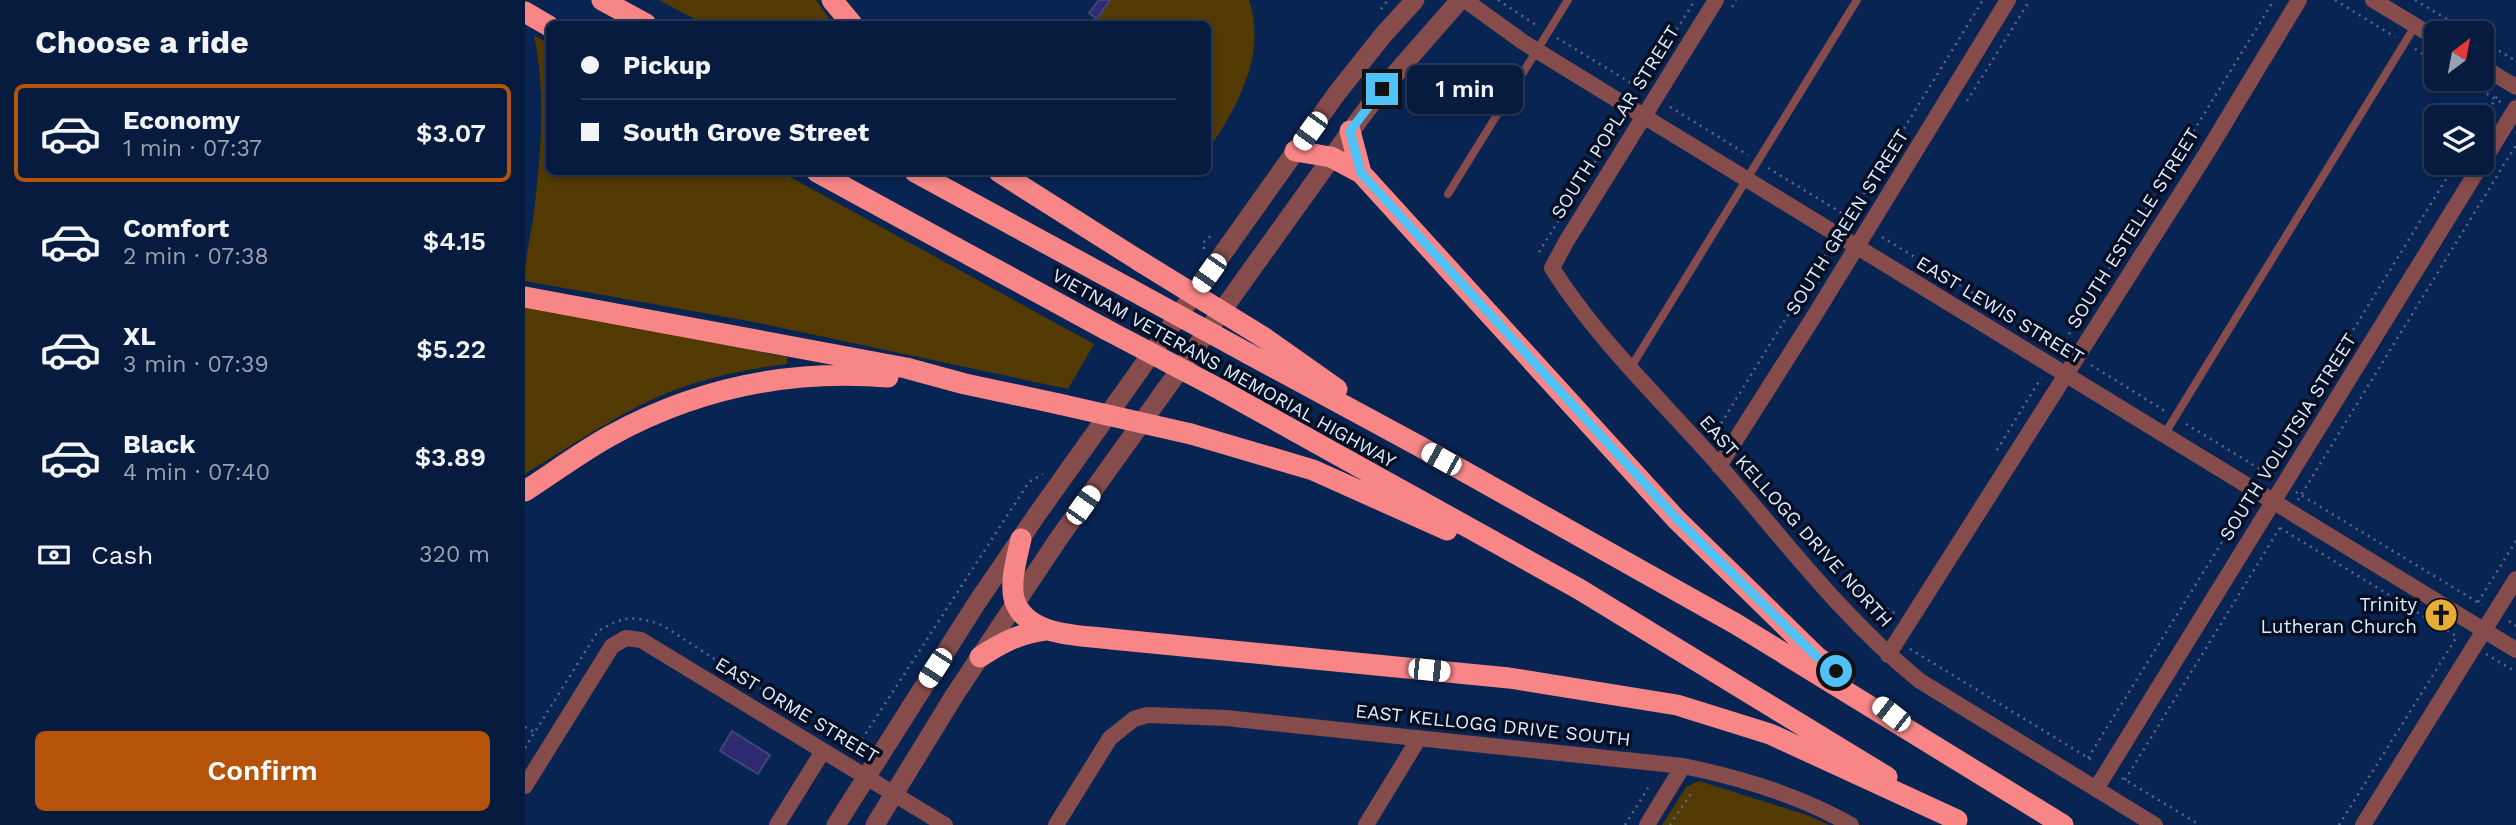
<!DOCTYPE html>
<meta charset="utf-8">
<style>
body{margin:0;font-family:"Work Sans",sans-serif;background:#0f2445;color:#f1f3f6;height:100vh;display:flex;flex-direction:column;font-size:26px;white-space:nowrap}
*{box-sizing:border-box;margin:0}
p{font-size:23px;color:#98a1b0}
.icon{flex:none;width:38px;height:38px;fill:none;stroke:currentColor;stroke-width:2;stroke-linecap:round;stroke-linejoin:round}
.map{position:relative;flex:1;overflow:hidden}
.details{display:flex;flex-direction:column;background:#061b3e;width:525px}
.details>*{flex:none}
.hud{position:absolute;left:21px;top:21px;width:665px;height:154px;border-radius:10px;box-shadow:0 4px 10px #0003,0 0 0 2px #273958;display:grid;align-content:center;height:154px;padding:0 35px;background:#061b3e}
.needle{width:46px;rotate:32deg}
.fabs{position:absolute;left:1899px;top:21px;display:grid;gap:14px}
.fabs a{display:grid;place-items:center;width:70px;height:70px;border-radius:10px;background:#061b3e;box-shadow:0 4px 10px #0003,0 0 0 2px #273958;font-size:35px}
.end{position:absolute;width:32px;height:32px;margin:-16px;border:9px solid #4fc3f7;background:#111;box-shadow:0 0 0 4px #111}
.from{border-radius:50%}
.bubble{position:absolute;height:49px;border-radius:10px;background:#061b3e;box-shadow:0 4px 10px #0003,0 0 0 2px #273958;font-size:23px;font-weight:600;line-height:49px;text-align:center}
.car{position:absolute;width:21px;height:42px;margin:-21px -10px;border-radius:9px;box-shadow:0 0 5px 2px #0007;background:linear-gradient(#fff 24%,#345 0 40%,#fff 0 76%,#345 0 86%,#fff 0)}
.hud b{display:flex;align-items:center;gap:24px;height:66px;font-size:26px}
.hud b+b{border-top:2px solid #273958}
.hud i{width:18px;height:18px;background:#f1f3f6}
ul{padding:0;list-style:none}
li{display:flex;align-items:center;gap:21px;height:98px;margin:0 14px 10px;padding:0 21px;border:4px solid transparent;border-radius:10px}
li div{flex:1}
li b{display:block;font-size:26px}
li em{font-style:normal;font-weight:600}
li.selected{border-color:#b45309}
li>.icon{width:63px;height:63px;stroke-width:1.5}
h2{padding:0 35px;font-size:32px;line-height:84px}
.pay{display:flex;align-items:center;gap:18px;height:77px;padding:0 35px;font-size:26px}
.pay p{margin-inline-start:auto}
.action{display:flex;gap:14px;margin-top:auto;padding:14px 35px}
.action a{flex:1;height:80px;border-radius:10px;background:#b45309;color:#fff;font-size:28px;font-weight:600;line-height:80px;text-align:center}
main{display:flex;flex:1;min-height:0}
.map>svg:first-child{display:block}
.green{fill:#533902}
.building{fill:#2e2b70;stroke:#43447c;stroke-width:2}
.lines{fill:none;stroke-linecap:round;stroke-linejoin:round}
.path{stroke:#546b8f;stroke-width:2.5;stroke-dasharray:2 5;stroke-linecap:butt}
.service{stroke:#864c4c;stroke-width:8}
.minor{stroke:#864c4c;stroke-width:16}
.tertiary{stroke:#864c4c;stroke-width:19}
.motorway{stroke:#f88687;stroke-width:21}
.motorway-bridge{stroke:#f88687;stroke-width:21}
.route{stroke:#4fc3f7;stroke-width:9}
.labels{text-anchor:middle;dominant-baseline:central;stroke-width:7;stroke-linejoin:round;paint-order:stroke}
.street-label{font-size:19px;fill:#e0ecfe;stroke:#050f24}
.poi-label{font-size:19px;fill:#e0ecfe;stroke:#050f24;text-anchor:end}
</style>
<main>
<section class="details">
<h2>Choose a ride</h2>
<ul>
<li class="selected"><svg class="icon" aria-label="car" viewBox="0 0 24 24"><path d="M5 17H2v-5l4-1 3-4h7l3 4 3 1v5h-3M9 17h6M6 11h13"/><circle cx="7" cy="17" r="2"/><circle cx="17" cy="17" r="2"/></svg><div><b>Economy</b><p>1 min · 07:37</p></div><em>$3.07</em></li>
<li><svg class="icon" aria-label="car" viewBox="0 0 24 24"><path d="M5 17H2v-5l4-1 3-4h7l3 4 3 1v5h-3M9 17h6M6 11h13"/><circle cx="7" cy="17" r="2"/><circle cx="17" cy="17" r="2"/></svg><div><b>Comfort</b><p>2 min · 07:38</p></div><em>$4.15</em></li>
<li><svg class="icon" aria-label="car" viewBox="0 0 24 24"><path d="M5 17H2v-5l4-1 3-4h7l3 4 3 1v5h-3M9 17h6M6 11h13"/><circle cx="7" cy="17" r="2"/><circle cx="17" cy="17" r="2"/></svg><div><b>XL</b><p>3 min · 07:39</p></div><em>$5.22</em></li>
<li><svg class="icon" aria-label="car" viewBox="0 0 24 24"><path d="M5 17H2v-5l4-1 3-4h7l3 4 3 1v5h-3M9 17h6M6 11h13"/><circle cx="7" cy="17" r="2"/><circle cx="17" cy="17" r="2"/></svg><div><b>Black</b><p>4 min · 07:40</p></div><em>$3.89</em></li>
</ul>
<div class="pay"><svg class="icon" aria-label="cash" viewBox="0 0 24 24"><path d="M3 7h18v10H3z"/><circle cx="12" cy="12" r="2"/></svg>Cash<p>320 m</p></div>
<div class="action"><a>Confirm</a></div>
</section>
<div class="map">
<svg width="1991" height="825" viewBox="0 0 1991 825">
<rect width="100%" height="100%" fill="#082453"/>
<path class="green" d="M 134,0 L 291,0 L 308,24 L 179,24 Z
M 583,0 L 724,0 C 741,50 716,101 689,141 L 683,136 L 682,24 L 565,24 Z
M 9,35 L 24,44 L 24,172 L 256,172 L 569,344 L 543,389 L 234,323 L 0,281 C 0,257 6,235 9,212 C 16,153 21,93 9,35 Z
M 0,306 L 262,357 L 262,364 C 230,368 198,374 167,384 C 109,402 51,443 0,474 Z
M 1174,781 L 1282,815 L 1304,825 L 1137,825 L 1161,787 Z"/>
<path class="building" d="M 574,0 L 585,0 L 572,19 L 564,13 Z
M 207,731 L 245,755 L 233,774 L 195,751 Z"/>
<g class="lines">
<path class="path" d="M 973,0 L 1014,27
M 1810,0 L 1870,37
M 1890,0 L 1945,33
M 1207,7 L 1211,0
M 856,9 L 863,0
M 1032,38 L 1116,89
M 1956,40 L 1991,61
M 1890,49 L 1911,62
M 1938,79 L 1977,103
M 1115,89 L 1170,0
M 1442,101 L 1505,0
M 1145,107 L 1223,155
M 1956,122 L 1973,95
M 1243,168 L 1330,221
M 1324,218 L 1458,0
M 1357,237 L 1539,349
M 679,249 L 678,243 L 689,233
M 1014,252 L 1095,122
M 1533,352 L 1749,0
M 1566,365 L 1640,411
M 1661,424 L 1745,475
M 1186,431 L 1192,430 L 1305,247
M 1472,450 L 1516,378
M 1740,473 L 1931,163
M 1771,492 L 1957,605
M 1773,500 L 1991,145
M 1755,528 L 1931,636
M 1314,579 L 1371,614
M 1953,602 L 1991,541
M 1984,621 L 1991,626
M 1385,649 L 1570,762
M 1961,654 L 1991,672
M 0,727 L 9,732
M 0,748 L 73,631 C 99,616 108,615 137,625 L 330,750 L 504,482 L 518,474
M 1563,758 L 1722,502
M 1597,778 L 1675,825
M 1600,780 L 1756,526
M 1100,825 L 1123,788
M 1145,825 L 1167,792
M 1814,825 L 1933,635"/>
<path class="service" d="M 923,194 L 1043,0
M 1106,367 L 1332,0
M 1639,435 L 1890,26"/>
<path class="minor" d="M 940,0 L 998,42 L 1133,125 L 1991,650
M 1191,0 L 1041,242 L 1027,268 C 1071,338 1137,401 1192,463 C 1258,538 1317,618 1395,681 L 1630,825
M 1848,0 L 1911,38
M 1956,66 L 1991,87
M 1194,466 L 1288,318 L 1483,0
M 1363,655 L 1681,154 L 1774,0
M 0,786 L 87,646 L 101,638 L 116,640 L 420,825
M 1571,789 L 1991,108
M 252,825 L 298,751
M 531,825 L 585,738 L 609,719 L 622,715 L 701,718 L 1158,766 C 1217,778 1274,795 1326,825
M 841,825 L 894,738
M 1122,825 L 1158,766
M 1838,825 L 1991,579"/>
<path class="tertiary" d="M 311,825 L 451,604 L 513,513 L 812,93 L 859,34 L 890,0
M 350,825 L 429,696 L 534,538 L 833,121 L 857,89 L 935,0"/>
<path class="motorway" d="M 77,0 L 121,24
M 307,0 L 327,24
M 0,12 L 24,26
M 825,131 L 836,173
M 770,151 L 806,157 L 836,173 L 1151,519 L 1292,657 L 1319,677
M 292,172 L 580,329
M 390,172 L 605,289
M 474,172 L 613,260
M 0,297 L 381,368 L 440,384 L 534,404
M 738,337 L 812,389
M 724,354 L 894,446 L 1211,624 L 1538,825
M 698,391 L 1054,589 L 1362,777
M 666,434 L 788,470 L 922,530
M 0,491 C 28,473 56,452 85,436 C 172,388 264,369 363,377
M 496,539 C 492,557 483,587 491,604 C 506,637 556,635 586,639 L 984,678 L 1152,705 L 1245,734 L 1432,820
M 455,657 C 476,643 495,633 521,630"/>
<path class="motorway-bridge" d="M 613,260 L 738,337
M 605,289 L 724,354
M 580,329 L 698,391
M 534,404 L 666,434"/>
</g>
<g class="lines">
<path class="route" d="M 857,89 L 825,131 L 836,173 L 1152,519 L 1292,657 L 1311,671"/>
</g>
<defs>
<symbol id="church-disc" viewBox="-11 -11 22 22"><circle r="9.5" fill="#e7ac36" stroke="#050f24"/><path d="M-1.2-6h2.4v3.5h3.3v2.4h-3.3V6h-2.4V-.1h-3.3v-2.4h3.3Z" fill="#111"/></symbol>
</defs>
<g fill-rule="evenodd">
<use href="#church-disc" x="1897" y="596" width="38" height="38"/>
</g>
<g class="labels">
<g class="street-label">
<text transform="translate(1090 122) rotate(-58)">SOUTH POPLAR STREET</text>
<text transform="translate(1322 222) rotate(-58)">SOUTH GREEN STREET</text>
<text transform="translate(1608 228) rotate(-58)">SOUTH ESTELLE STREET</text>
<text transform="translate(1475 310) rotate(31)">EAST LEWIS STREET</text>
<text transform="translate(699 368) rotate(29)">VIETNAM VETERANS MEMORIAL HIGHWAY</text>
<text transform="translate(1763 437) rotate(-58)">SOUTH VOLUTSIA STREET</text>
<text transform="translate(1271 521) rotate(48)">EAST KELLOGG DRIVE NORTH</text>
<text transform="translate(272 710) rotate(31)">EAST ORME STREET</text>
<text transform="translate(968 725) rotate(6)">EAST KELLOGG DRIVE SOUTH</text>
</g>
<g class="poi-label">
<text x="1892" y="604">Trinity<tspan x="1892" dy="22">Lutheran Church</tspan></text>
</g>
</g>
</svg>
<div class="fabs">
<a><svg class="needle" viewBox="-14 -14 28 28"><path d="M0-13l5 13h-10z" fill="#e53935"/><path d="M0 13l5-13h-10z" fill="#98a1b0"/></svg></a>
<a><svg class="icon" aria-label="layers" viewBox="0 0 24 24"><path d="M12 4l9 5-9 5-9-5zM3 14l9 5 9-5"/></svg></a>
</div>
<i class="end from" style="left:1311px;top:671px"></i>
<i class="end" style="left:857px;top:89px"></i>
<div class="bubble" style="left:882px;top:65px;width:116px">1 min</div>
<i class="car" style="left:785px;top:131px;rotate:216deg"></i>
<i class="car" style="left:684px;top:273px;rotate:215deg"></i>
<i class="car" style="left:916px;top:459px;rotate:299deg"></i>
<i class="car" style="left:558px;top:505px;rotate:35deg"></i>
<i class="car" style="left:410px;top:668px;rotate:213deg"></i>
<i class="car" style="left:904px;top:670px;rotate:96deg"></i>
<i class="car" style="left:1366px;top:714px;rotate:308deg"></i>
<div class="hud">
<b><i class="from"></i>Pickup</b>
<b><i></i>South Grove Street</b>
</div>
</div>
</main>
